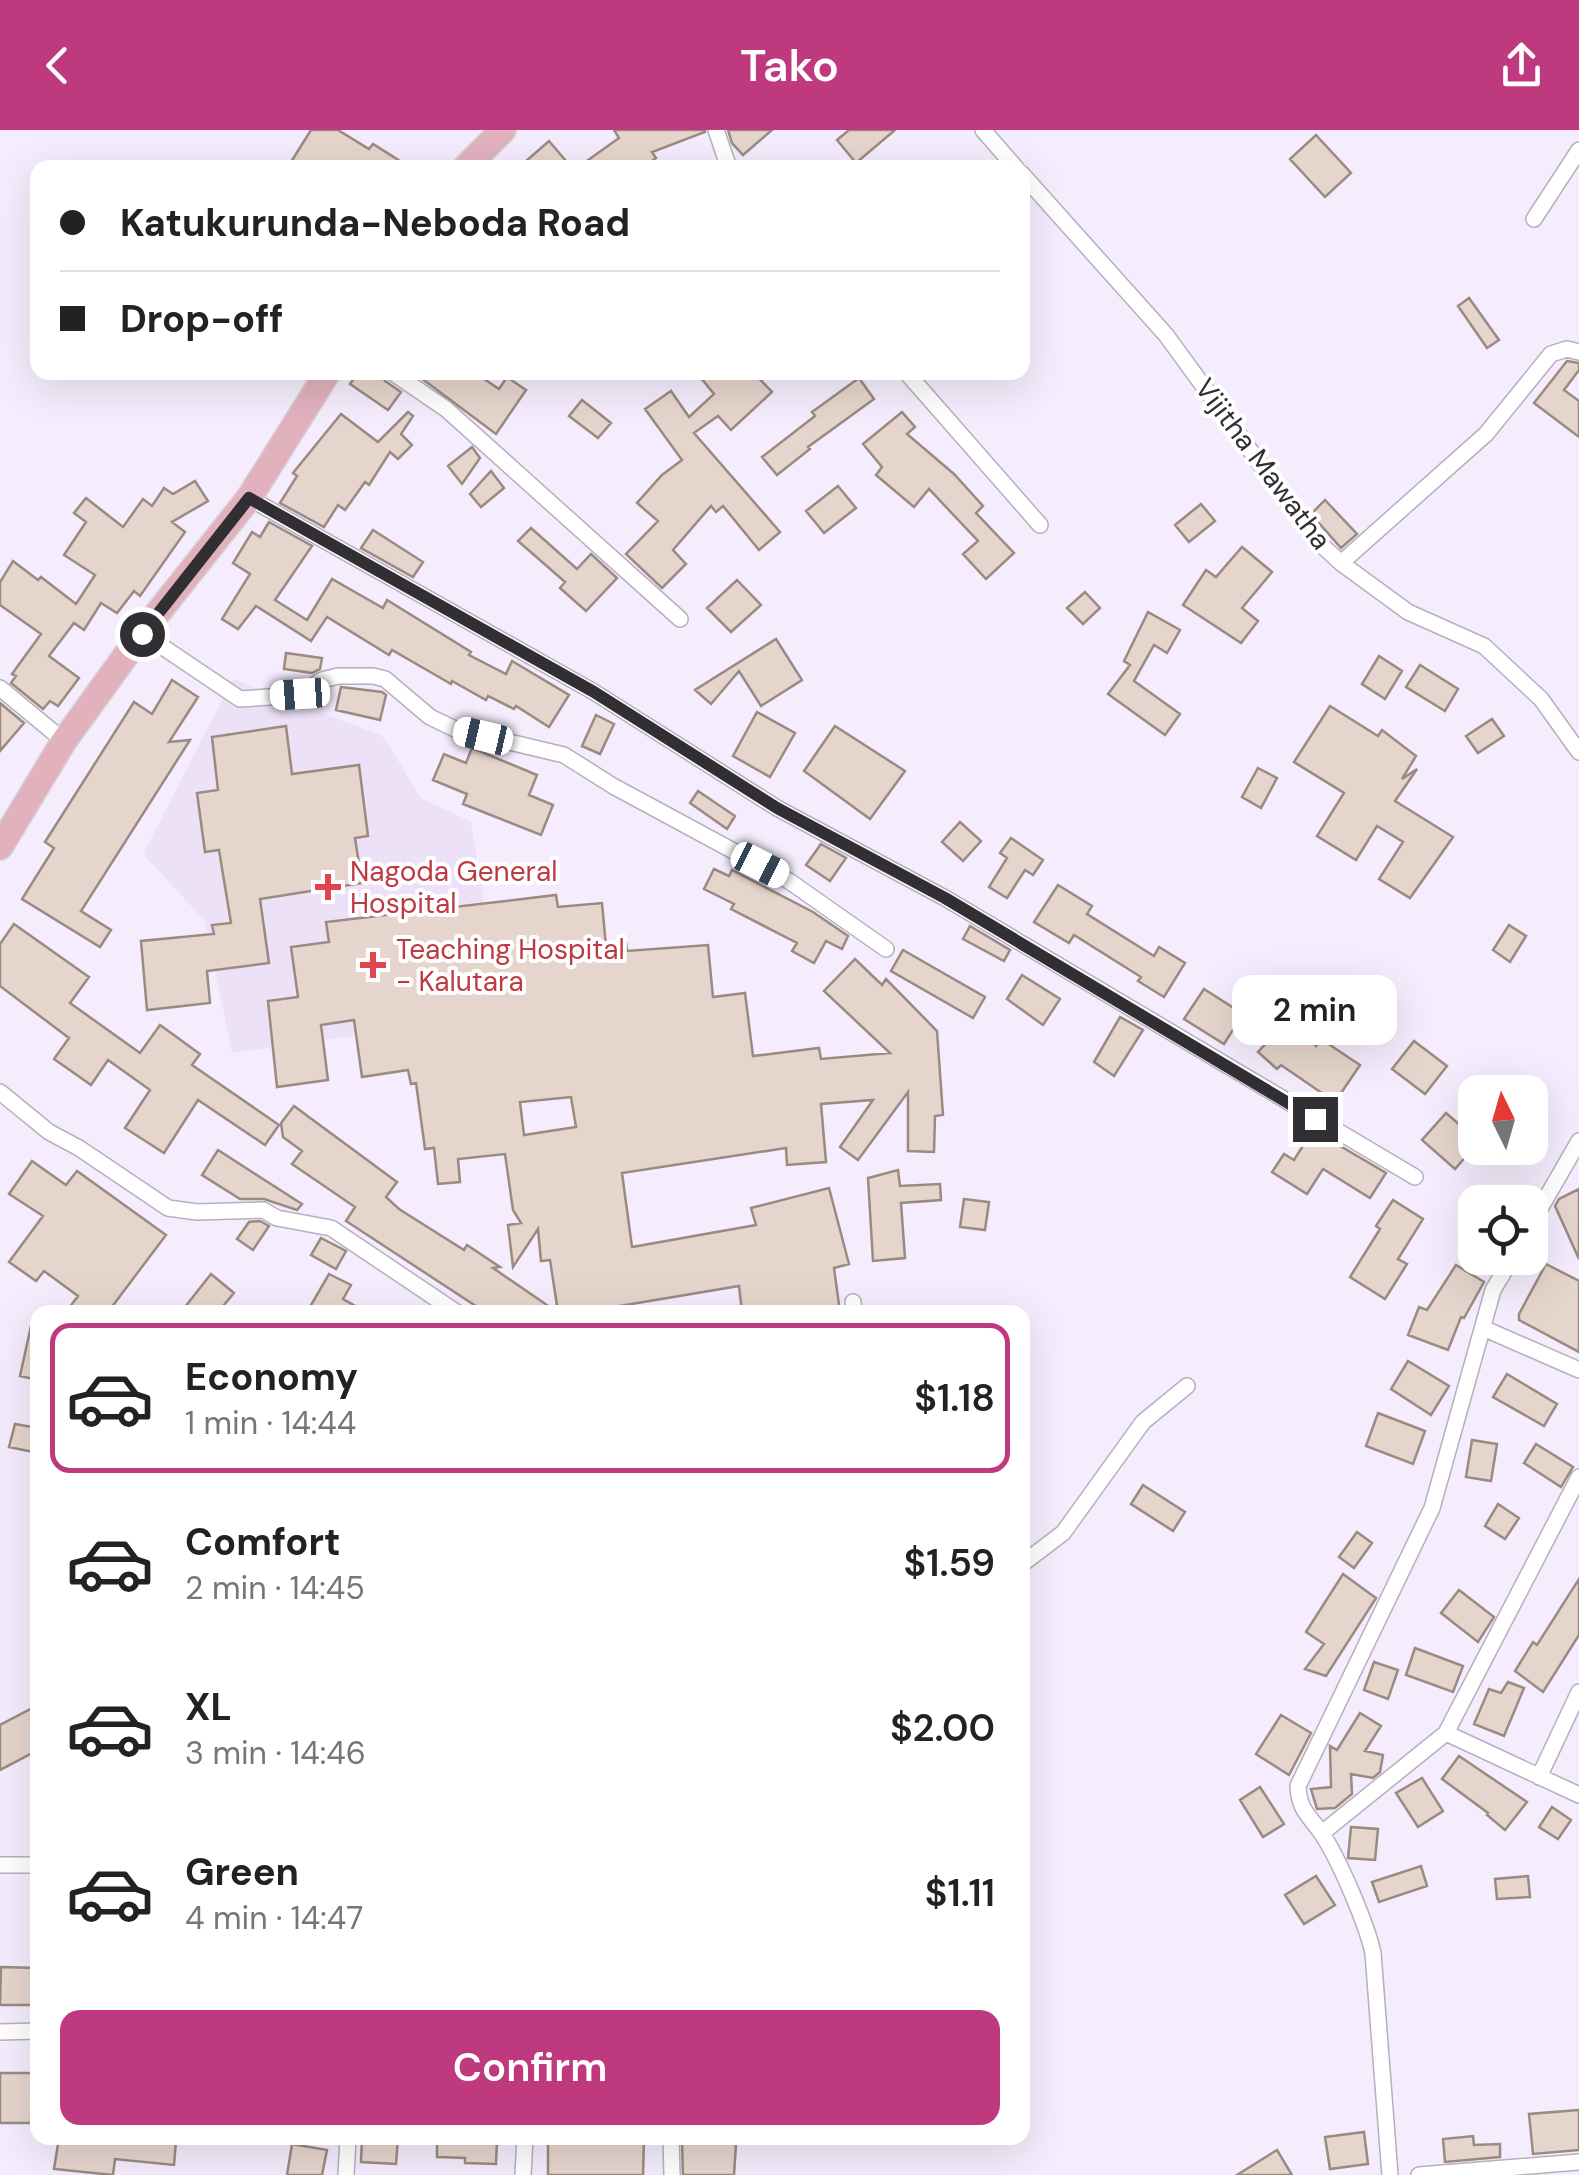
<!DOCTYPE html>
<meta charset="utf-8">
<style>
body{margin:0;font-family:"DM Sans",sans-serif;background:#f6f6f6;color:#222;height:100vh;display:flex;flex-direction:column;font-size:38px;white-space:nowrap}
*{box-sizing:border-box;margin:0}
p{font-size:32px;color:#767676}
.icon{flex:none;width:55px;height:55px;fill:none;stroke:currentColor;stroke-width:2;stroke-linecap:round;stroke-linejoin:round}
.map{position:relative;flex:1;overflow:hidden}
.drawer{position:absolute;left:30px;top:1175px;width:1000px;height:840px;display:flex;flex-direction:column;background:#fff;border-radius:20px;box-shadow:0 10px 40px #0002}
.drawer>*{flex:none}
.guide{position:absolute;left:30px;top:30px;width:1000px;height:220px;border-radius:20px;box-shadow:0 10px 40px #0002;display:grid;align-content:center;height:220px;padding:0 30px;background:#fff}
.needle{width:65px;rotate:355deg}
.fabs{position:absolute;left:1458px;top:945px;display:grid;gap:20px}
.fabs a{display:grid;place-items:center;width:90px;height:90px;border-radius:20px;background:#fff;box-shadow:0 10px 40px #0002;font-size:50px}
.end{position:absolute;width:45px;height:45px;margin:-22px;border:12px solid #312e34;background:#fff;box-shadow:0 0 0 5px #fff}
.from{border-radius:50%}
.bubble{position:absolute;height:70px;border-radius:20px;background:#fff;box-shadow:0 10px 40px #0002;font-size:32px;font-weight:600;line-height:70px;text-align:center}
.car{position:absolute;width:30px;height:60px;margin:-30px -15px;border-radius:12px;box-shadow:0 0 8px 2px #0007;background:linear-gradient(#fff 24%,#345 0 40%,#fff 0 76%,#345 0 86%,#fff 0)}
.guide b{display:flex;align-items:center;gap:35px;height:95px;font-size:38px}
.guide b+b{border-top:2px solid #e0e0e0}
.guide i{width:25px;height:25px;background:#222}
ul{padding:18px 0 0;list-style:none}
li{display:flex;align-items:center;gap:30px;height:150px;margin:0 20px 15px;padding:0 10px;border:5px solid transparent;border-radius:20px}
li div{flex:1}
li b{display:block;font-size:38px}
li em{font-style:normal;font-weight:600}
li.active{border-color:#be397d}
li>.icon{width:90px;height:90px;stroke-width:1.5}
.button{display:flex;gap:20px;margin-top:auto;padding:20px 30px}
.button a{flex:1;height:115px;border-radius:20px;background:#be397d;color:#fff;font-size:40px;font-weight:600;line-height:115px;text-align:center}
header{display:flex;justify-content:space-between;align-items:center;height:130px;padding:0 30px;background:#be397d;color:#fff;font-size:45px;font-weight:600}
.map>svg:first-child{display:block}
.built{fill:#ece1f7}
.building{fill:#e6d5cd;stroke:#9a8a82;stroke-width:2.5;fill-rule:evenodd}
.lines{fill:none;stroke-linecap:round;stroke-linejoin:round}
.street-casing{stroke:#b6afbe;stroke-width:18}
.primary-casing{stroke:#d6d5d6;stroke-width:28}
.street{stroke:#fff;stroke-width:15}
.primary{stroke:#e1b1be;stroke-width:25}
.route{stroke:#312e34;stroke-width:12}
.health-dot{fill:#e0444e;stroke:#fff;stroke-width:4}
.labels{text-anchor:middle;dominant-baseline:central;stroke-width:8;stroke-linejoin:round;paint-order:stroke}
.street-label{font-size:28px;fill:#312e34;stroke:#fff}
.health-label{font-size:28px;fill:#be3a42;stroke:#fff;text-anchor:start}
</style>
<header><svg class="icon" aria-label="back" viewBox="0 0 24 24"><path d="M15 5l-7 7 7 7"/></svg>Tako<svg class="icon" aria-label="share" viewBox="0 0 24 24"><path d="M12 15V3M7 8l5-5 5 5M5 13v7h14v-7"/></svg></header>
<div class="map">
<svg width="1579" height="2045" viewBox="0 0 1579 2045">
<rect width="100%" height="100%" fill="#f5edfd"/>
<path class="built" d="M 233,549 L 383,606 L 421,668 L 471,692 L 502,885 L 232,923 L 205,791 L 143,724 Z"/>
<path class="building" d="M 311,0 L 338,0 L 369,19 L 373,14 L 411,38 L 300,38 L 291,32 Z
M 614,0 L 705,0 L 705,2 L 652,22 L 656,28 L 642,38 L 577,38 L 619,8 Z
M 728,0 L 772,0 L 743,25 L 732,13 Z
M 849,0 L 895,0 L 856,33 L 837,10 Z
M 1316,5 L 1351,43 L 1325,67 L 1290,29 Z
M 549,11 L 572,38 L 518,38 Z
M 1469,168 L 1499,210 L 1487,218 L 1458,176 Z
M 1567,231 L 1579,233 L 1579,240 L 1564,260 L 1579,271 L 1579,307 L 1534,273 Z
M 359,242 L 381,242 L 385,251 L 401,262 L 388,280 L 350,254 Z
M 413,242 L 474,242 L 499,259 L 507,247 L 526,260 L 496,304 Z
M 696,242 L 753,242 L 772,262 L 731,300 L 718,286 L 694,303 L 780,402 L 759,420 L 723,376 L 716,382 L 711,376 L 673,420 L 686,434 L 662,458 L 626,424 L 658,391 L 637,373 L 662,345 L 682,330 L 645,279 L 671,261 L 689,287 L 714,264 Z
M 859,248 L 874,269 L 808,317 L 810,319 L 777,345 L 762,327 L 815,286 L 812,282 Z
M 582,270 L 611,293 L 598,308 L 569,286 Z
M 408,282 L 413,286 L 401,304 L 412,315 L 398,329 L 390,322 L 369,355 L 365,352 L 345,380 L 338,375 L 324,397 L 280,373 L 297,346 L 293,343 L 341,284 L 378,312 Z
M 902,282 L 915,297 L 907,304 L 954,344 L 983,376 L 976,383 L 1014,423 L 986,449 L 963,424 L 978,411 L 929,359 L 914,377 L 876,345 L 882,337 L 863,314 Z
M 472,317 L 480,328 L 462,354 L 448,336 Z
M 491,341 L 504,358 L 481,377 L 470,364 Z
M 195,351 L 208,371 L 172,392 L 185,402 L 140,466 L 134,461 L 117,483 L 101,473 L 84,500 L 74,493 L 49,526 L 79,548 L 58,576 L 50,571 L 43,579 L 11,553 L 16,546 L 12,544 L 41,504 L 0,475 L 0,452 L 13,431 L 38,450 L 41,447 L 76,474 L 95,445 L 64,425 L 86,392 L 74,383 L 86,368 L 123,397 L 143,369 L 152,376 L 164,358 L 173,364 Z
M 838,356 L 856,378 L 824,403 L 806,381 Z
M 1325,370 L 1357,404 L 1341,418 L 1311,384 Z
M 1201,374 L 1215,391 L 1189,412 L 1175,395 Z
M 269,392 L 312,416 L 275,470 L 307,490 L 332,449 L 383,478 L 387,470 L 471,522 L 469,525 L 506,544 L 512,531 L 569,565 L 549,597 L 516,576 L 514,579 L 488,566 L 486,570 L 452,551 L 451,554 L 392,520 L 389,525 L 327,487 L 311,511 L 256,476 L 238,499 L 222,489 L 250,444 L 233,433 L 252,402 L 260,407 Z
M 531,398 L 577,439 L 591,424 L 617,448 L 586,481 L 560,458 L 565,452 L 518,411 Z
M 373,400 L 423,432 L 413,447 L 361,418 Z
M 1242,417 L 1272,442 L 1242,478 L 1258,491 L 1241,513 L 1183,475 L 1206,440 L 1216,447 Z
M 737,450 L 761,475 L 731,502 L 707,478 Z
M 1085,462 L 1100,478 L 1083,494 L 1067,478 Z
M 1148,482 L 1180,500 L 1167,523 L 1154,515 L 1134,551 L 1180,584 L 1165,605 L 1108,564 L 1130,535 L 1124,531 Z
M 776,509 L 802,550 L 761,576 L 739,541 L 711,574 L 695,560 Z
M 286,523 L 322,528 L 320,539 L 312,543 L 284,539 Z
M 1379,526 L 1402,541 L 1385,569 L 1362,554 Z
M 1420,535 L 1458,559 L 1445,581 L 1406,557 Z
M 172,550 L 198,567 L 169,612 L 190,610 L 81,781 L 111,800 L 100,817 L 22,769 L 54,718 L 45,712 L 134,572 L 152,584 Z
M 341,557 L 382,562 L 386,565 L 380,590 L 336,580 Z
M 0,573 L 24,593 L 0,621 Z
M 1330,576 L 1378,606 L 1382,600 L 1416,626 L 1402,649 L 1417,639 L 1395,671 L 1453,707 L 1410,768 L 1379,749 L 1403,712 L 1377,696 L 1356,730 L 1317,706 L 1344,663 L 1294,632 Z
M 757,582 L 795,603 L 770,647 L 733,626 Z
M 596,585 L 614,594 L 600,624 L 582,616 Z
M 1492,589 L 1504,606 L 1478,623 L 1466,606 Z
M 286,596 L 292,644 L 359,635 L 368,706 L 355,708 L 362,753 L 260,769 L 269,833 L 207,841 L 210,873 L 147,880 L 141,811 L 214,804 L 212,795 L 231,793 L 219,720 L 205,722 L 197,663 L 218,660 L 212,607 Z
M 835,596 L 905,641 L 870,689 L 804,641 Z
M 472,618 L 537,645 L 529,665 L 553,675 L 541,705 L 463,674 L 467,664 L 433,650 L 444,624 L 466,633 Z
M 1258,638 L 1277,648 L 1261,678 L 1242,667 Z
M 698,661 L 735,686 L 727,699 L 690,673 Z
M 960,692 L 981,711 L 963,731 L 942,712 Z
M 1011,708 L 1043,730 L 1033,745 L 1025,740 L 1007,768 L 989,757 L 1007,728 L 1000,723 Z
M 821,714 L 846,728 L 830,751 L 806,735 Z
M 714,739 L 729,746 L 732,740 L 813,782 L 848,806 L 842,819 L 826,811 L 814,833 L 792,821 L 797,813 L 731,779 L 734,774 L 704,759 Z
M 1058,755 L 1092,776 L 1087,784 L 1154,826 L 1159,817 L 1185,833 L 1164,867 L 1138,851 L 1141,847 L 1074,805 L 1069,813 L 1034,792 Z
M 556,765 L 558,777 L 602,773 L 606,816 L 626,813 L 627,821 L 708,815 L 713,867 L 745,863 L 753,926 L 819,918 L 821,929 L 890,923 L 824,861 L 855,829 L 882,855 L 886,849 L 937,901 L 943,985 L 935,986 L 934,1022 L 908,1021 L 908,962 L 858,1030 L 840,1017 L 873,970 L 821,974 L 826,1032 L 787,1035 L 786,1018 L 622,1043 L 632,1117 L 756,1095 L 751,1078 L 829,1058 L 849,1134 L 834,1138 L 840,1182 L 742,1182 L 739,1156 L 584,1182 L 558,1182 L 550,1130 L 541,1131 L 538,1099 L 513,1137 L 508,1095 L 521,1093 L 513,1080 L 505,1024 L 458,1029 L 460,1052 L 438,1054 L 434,1018 L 425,1019 L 416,953 L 411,954 L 408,940 L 362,947 L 354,890 L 321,895 L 328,950 L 277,957 L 268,871 L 298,867 L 291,817 L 329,812 L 326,792 ZM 571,967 L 576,997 L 524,1005 L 520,972 Z
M 14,794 L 89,847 L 70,873 L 140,923 L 160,895 L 200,924 L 192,935 L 279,995 L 265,1015 L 198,970 L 164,1023 L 125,998 L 150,960 L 108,930 L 91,955 L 54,929 L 69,908 L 0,856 L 0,814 Z
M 1509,795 L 1526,806 L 1510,832 L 1493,820 Z
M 970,796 L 1010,820 L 1004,831 L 963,809 Z
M 903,820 L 985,867 L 973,888 L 891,841 Z
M 1022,845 L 1060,869 L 1043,895 L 1007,869 Z
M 1204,859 L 1243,884 L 1224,914 L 1184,889 Z
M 1120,887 L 1143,900 L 1114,946 L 1094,932 Z
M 1288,890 L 1316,916 L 1321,909 L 1360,935 L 1335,972 L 1281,935 L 1277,939 L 1258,922 Z
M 1414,911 L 1447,936 L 1425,964 L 1392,939 Z
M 294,976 L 397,1052 L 386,1067 L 399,1079 L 464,1120 L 467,1115 L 500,1137 L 493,1138 L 557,1182 L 485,1182 L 346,1091 L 355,1077 L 292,1034 L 302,1021 L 283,1007 L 281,993 Z
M 1446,983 L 1475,1008 L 1475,1016 L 1455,1039 L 1422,1010 Z
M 1313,1000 L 1386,1043 L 1370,1068 L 1323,1039 L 1307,1064 L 1272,1042 L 1284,1024 L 1294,1030 Z
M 218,1020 L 302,1074 L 297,1080 L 264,1069 L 240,1069 L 202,1045 Z
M 32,1031 L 66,1055 L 77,1041 L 166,1105 L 108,1182 L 66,1182 L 78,1166 L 44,1141 L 36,1151 L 9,1132 L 43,1086 L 9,1064 Z
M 898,1040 L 900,1056 L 940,1054 L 941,1070 L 901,1073 L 905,1128 L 873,1131 L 868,1048 Z
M 1579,1059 L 1579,1129 L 1555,1076 L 1559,1069 Z
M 964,1069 L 989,1072 L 985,1100 L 960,1097 Z
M 1393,1070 L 1423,1089 L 1398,1129 L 1407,1134 L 1385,1169 L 1350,1147 L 1380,1099 L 1376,1096 Z
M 260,1091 L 269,1096 L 253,1120 L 237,1109 L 249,1092 Z
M 321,1108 L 346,1121 L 336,1139 L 311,1125 Z
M 1546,1134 L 1579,1151 L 1579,1222 L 1519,1190 L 1519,1184 Z
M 1456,1135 L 1484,1152 L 1464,1188 L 1461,1187 L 1448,1220 L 1408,1205 L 1419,1177 L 1427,1180 Z
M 211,1144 L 234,1163 L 218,1182 L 181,1182 Z
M 329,1144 L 351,1155 L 343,1169 L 366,1182 L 307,1182 Z
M 31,1196 L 38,1196 L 38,1250 L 20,1246 Z
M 1408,1231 L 1449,1256 L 1431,1285 L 1391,1259 Z
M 1507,1244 L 1557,1274 L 1544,1296 L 1493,1267 Z
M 1378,1283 L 1425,1301 L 1413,1334 L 1366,1316 Z
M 15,1294 L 38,1298 L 38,1323 L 9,1317 Z
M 1472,1310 L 1497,1314 L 1491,1351 L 1466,1347 Z
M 1536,1314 L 1573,1337 L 1561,1357 L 1524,1333 Z
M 1143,1355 L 1185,1382 L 1173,1401 L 1131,1374 Z
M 1498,1374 L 1519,1388 L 1505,1409 L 1485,1396 Z
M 1357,1402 L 1372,1413 L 1354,1438 L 1339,1427 Z
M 1343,1444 L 1376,1468 L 1326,1546 L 1305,1539 L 1324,1514 L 1306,1502 Z
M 1579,1449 L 1579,1505 L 1543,1562 L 1515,1541 L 1533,1512 L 1537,1515 Z
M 1459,1460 L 1494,1487 L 1478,1512 L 1441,1483 Z
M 1415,1518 L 1463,1536 L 1453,1562 L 1406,1545 Z
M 1374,1532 L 1398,1540 L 1388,1569 L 1364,1560 Z
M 1508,1552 L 1524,1558 L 1504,1606 L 1474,1594 L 1489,1559 L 1501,1563 Z
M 38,1575 L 38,1620 L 0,1640 L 0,1595 Z
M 1360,1583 L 1381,1596 L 1365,1621 L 1383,1625 L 1380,1642 L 1373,1648 L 1351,1644 L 1352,1664 L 1335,1678 L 1317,1679 L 1311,1659 L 1331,1657 L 1330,1616 L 1337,1620 Z
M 1281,1585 L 1311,1603 L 1289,1645 L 1256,1624 Z
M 1459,1626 L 1527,1672 L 1505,1700 L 1487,1685 L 1488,1683 L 1442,1649 Z
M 1422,1648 L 1443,1681 L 1418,1697 L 1396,1663 Z
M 1260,1657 L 1284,1694 L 1263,1707 L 1240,1670 Z
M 1552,1677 L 1571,1690 L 1558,1709 L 1539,1697 Z
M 1351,1697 L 1378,1699 L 1375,1730 L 1348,1728 Z
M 1421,1736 L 1427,1756 L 1379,1772 L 1372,1752 Z
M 1316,1746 L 1335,1775 L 1304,1794 L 1285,1765 Z
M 1528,1746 L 1530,1767 L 1497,1769 L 1495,1749 Z
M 1,1837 L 38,1838 L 38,1875 L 0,1875 Z
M 0,1943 L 32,1943 L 31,1993 L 0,1993 Z
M 1579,1980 L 1579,2020 L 1533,2024 L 1529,1984 Z
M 1364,2002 L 1368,2034 L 1330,2039 L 1325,2007 Z
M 1473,2006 L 1474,2015 L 1500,2014 L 1500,2027 L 1445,2032 L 1443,2009 Z
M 59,2008 L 176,2011 L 174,2035 L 115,2029 L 113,2045 L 54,2039 Z
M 362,2008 L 398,2008 L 396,2034 L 361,2032 Z
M 466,2008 L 497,2008 L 496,2034 L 465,2033 L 465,2028 L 437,2027 L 437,2009 L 465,2011 Z
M 548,2008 L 644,2008 L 643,2045 L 548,2045 Z
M 682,2012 L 736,2014 L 734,2045 L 683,2045 Z
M 292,2014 L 327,2020 L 322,2045 L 287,2045 Z
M 1277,2020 L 1292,2045 L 1237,2045 Z"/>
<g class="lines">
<defs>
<path id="street" d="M 716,0 L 729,38
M 983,0 L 1016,38
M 1022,44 L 1166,205 L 1315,409 L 1341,433 L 1408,482 L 1484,516 L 1541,569 L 1579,622
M 1534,89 L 1579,20
M 392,242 L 446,279 L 680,489
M 906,242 L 1040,395
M 249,368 L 594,562 L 777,678 L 945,768 L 1415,1047
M 1341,433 L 1486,304 L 1551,224 L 1567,219 L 1579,222
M 142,503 L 240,569 L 300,565 L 322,550 L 338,546 L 373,546 L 385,549 L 430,587 L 455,599 L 564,625 L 613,656 L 789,751 L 886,819
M 0,558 L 64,611
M 0,962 L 49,1002 L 79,1018 L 168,1078 L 197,1082 L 263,1080 L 277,1088 L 331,1098 L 456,1182
M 1530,1096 L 1579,1011
M 853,1172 L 854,1182
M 1483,1198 L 1579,1240
M 1022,1434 L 1063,1403 L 1143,1292 L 1187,1256
M 1446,1603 L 1579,1665
M 1539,1647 L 1579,1562
M 1322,1703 L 1446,1603 L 1579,1347
M 0,1735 L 38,1735
M 0,1902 L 38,1901
M 671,2008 L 672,2045
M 346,2045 L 348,2008
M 523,2045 L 525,2008
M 1390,2045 L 1373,1823 C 1367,1795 1339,1729 1322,1704 C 1310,1686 1299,1681 1298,1656 L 1432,1378 L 1493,1160 L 1512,1128
M 1419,2045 L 1579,2032"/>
<path id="primary" d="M 465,38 L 503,0
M 0,717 L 64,611 L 142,503 L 249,368 L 328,242"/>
</defs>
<use href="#street" class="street-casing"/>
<use href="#primary" class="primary-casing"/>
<use href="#street" class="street"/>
<use href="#primary" class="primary"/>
</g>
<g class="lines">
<path class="route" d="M 142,504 L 249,368 L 594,562 L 777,678 L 945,768 L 1315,989"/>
</g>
<g class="health-dot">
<path d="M323 742h10v10h10v10h-10v10h-10v-10h-10v-10h10z"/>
<path d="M368 820h10v10h10v10h-10v10h-10v-10h-10v-10h10z"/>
</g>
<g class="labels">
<g class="street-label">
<text transform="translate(1263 334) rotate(53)">Vijitha Mawatha</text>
</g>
<g class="health-label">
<text x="350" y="741">Nagoda General<tspan x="350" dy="32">Hospital</tspan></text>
<text x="396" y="819">Teaching Hospital<tspan x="396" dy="32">- Kalutara</tspan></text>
</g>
</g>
</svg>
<div class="fabs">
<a><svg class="needle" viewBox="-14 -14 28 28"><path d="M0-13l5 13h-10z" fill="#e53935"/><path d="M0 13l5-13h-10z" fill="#767676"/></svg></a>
<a><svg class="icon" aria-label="locate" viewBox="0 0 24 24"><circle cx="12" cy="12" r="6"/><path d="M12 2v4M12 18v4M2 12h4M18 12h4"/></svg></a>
</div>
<i class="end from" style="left:142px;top:504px"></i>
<i class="end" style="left:1315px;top:989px"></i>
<div class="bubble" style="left:1232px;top:845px;width:165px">2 min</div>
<i class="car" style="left:300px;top:564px;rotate:266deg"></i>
<i class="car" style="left:483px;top:606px;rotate:283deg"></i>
<i class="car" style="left:760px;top:735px;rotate:117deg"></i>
<div class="guide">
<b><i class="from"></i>Katukurunda-Neboda Road</b>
<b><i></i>Drop-off</b>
</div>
<section class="drawer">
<ul>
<li class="active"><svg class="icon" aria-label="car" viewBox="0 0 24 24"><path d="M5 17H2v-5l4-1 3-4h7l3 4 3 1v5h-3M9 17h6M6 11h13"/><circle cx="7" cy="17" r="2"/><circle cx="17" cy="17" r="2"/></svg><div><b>Economy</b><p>1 min · 14:44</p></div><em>$1.18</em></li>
<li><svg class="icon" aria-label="car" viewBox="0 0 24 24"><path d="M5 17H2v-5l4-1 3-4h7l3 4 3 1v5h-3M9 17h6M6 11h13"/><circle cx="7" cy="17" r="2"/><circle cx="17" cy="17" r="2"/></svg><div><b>Comfort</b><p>2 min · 14:45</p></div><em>$1.59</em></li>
<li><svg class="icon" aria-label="car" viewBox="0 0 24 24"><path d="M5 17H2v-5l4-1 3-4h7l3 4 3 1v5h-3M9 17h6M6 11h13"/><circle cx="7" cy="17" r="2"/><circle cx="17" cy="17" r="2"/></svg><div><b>XL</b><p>3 min · 14:46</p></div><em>$2.00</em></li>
<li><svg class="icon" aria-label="car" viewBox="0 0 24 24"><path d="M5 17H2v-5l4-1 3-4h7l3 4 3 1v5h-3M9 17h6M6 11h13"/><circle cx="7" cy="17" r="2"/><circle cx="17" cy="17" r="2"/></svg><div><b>Green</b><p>4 min · 14:47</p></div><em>$1.11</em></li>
</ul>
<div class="button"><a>Confirm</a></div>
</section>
</div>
